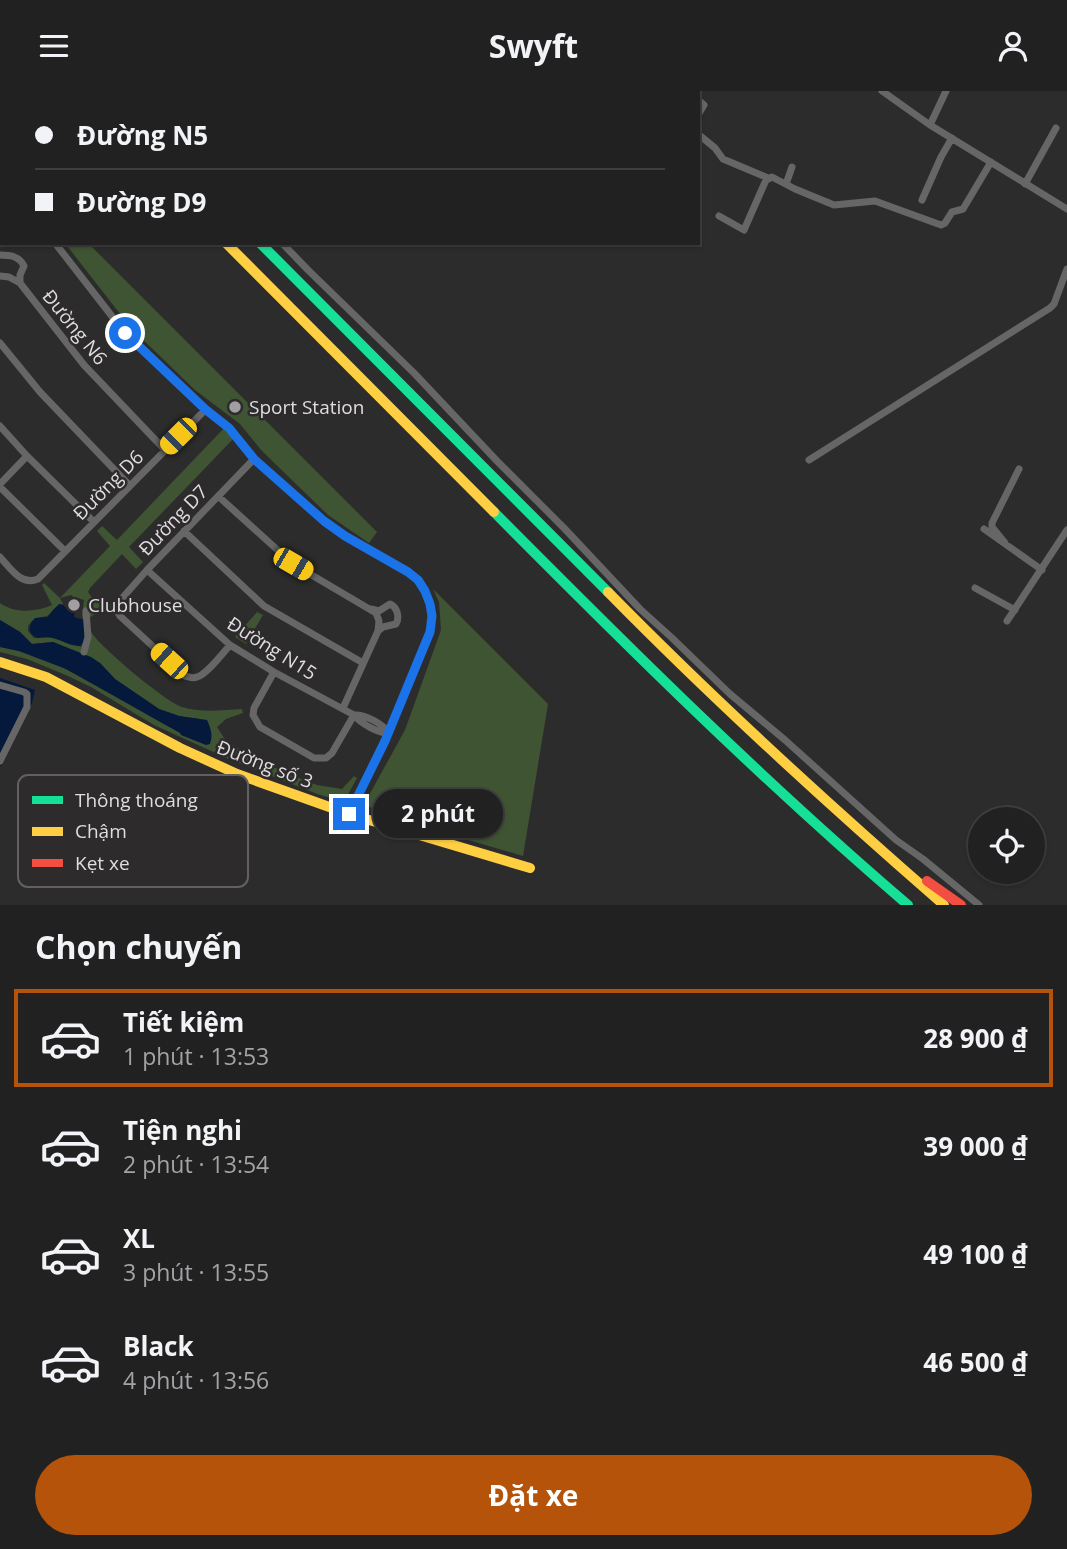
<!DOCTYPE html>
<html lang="vi">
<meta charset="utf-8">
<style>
body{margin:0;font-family:"Open Sans",sans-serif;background:#2a292a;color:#f1f3f6;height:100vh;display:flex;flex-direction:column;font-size:26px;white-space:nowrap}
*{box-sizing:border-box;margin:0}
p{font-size:23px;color:#a2a3a5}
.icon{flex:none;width:38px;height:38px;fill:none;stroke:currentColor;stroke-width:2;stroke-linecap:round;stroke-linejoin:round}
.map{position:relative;height:814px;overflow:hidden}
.panel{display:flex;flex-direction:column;background:#222122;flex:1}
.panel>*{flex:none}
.banner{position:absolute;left:0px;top:0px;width:700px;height:154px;box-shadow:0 2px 5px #0004,0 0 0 2px #3f3e40;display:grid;align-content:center;height:154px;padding:0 35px;background:#222122}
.fabs{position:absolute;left:968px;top:716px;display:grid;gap:14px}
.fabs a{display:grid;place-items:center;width:77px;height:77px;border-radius:50%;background:#222122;box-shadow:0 2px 5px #0004,0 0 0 2px #3f3e40;font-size:35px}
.end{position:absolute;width:32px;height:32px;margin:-16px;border:9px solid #1a73e8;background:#fff;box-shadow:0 0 0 4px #fff}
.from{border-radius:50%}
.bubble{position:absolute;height:49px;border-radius:24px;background:#222122;box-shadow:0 2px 5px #0004,0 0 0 2px #3f3e40;font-size:23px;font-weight:700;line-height:49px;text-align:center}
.car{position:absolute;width:21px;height:42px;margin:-21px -10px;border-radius:9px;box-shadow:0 0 5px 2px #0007;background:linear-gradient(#f5c518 24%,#345 0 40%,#f5c518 0 76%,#345 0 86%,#f5c518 0)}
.banner b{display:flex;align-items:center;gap:24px;height:66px;font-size:26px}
.banner b+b{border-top:2px solid #3f3e40}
.banner i{width:18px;height:18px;background:#f1f3f6}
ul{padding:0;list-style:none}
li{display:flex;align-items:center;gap:21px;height:98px;margin:0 14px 10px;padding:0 21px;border:4px solid transparent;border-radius:0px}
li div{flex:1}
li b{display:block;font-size:26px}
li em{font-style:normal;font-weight:700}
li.selected{border-color:#b45309}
li>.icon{width:63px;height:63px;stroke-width:1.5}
h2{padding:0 35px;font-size:32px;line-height:84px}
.action{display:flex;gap:14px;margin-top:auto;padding:14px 35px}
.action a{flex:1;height:80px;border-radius:42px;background:#b45309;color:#fff;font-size:28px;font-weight:700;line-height:80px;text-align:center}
header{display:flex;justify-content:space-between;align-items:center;height:91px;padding:0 35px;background:#222122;font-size:32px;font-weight:700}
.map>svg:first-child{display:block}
.green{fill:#3f5432}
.water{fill:#04193b}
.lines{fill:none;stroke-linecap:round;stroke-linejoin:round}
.street{stroke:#676666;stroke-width:7}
.fast{stroke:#16e098;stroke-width:10}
.slow{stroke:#ffcf43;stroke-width:10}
.jam{stroke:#f24e42;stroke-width:10}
.route{stroke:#1a73e8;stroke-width:9}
.poi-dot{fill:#a19fa1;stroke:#2e2b2d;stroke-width:2.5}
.labels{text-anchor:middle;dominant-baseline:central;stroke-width:5;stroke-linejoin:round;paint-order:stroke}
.street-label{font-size:19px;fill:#dfdddf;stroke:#2e2b2d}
.poi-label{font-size:19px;fill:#dfdddf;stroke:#2e2b2d;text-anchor:start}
.key{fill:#2e2b2d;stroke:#636062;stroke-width:2}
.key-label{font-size:19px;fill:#dfdddf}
</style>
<header><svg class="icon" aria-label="menu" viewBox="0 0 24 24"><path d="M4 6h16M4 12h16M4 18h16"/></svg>Swyft<svg class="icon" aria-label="person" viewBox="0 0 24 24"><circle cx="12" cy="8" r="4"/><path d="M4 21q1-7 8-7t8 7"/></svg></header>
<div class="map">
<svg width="1067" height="814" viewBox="0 0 1067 814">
<rect width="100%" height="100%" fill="#2d2c2d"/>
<path class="green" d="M 72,152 L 88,152 L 377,441 L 369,452 L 328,424 L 262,360 L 240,333 L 195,299 L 131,237 L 68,156 Z
M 226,335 L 236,345 L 129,456 L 143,471 L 136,478 L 122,463 L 90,497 L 88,501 L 95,511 L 113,513 L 113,518 L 93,524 L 88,528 C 88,529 90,538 90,539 C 96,553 166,611 182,616 C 200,622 223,619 242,618 L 243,622 L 226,628 L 217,636 L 226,650 L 247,663 L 288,683 L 317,694 L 342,698 L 354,685 L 357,687 L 346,707 L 340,709 L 320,704 L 231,669 L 154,634 L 91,596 L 68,585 L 27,568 L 0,561 L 0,556 L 19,560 L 60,575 L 101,597 L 164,633 L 205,652 L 199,628 L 179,625 L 159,618 L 115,588 L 100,572 L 53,551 L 32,553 L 20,541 L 0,529 L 0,512 C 15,523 36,521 52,514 L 42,494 L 44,492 L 60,507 L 63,513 L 59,514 L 47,525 C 37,527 34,526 28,535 L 28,540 L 34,547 L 52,546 L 82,556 L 86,534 L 82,525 L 84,509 L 78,507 L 77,509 L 71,504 L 60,507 L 110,455 L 97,440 L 102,435 L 117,449 Z
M 433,498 L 548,613 L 523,765 L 377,722 L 369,715 L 368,706 L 405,639 L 441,539 L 439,511 Z
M 257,521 L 263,524 L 246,553 L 235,546 Z"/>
<path class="water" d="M 59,513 L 63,514 L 70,521 L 75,520 L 74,526 L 84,529 L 85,549 L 80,555 C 63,554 56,543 38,547 C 27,544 28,534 35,527 L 48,526 L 53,519 Z
M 0,529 L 20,541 L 32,553 L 53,551 L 91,566 L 100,572 L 115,588 L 159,618 L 179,625 L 207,629 C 211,638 213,644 210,653 L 206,654 L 181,644 L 180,642 L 66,578 L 19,560 L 0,556 Z
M 0,587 L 35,599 L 32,612 L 0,676 Z"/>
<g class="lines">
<path class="street" d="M 140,0 L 142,2
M 686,0 L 689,2
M 882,0 L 930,34 L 1067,118
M 698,9 L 704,14 L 698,24
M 930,34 L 946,0
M 698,43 L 715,57 L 723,68 L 768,87
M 786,93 L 792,76
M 1025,93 L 1056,37
M 922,109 L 941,66 L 952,47
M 719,125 L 744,139 L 766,89 L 772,86 L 795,98 L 834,114 L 875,110 L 941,134 L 945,132 L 952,121 L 963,118 L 991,71
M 0,130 L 2,130
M 55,152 L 125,242 L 205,319 L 230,338 L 254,368 L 324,430 L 345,445 L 408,481 L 418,489 L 425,500 L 430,513 L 432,525 L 430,541 L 385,650 L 349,723
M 282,152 L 308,179 L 414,282 L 497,370 L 564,437 L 640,518 L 671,546 L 730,603 L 785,649 L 896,749 L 923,768 L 979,814
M 0,164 C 10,164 19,165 24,175 L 20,184 L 20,191
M 0,185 L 9,186 L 20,192 L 84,274 L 165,359
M 0,252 L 40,301 L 130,395
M 0,335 L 27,365 L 94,431
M 809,369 L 1050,217 L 1054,213 L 1067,178
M 0,393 L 27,365
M 0,396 L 65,460
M 218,405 L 293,473 L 376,522 L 379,530 L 378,540 L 343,617
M 984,438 L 1042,479
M 184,440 L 264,515 L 363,572
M 1005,452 L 992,436 L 992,432 L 1019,378
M 0,466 C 11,478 21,495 38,488 L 205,319
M 147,479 L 230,554 L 274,581 L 354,624 C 360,632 379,643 389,642
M 975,497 L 1015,519
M 371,518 L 379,520 L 390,513 C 397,516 400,526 396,533 L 383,536 L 378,540
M 1007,530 L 1067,439
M 230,554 C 223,562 206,584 197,586 C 192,588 190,586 185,585 L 120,525 L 117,520 L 117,513 L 147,479 L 254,368
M 84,561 L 88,546 L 86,520
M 274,581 L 254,617 L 253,624 L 260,636 L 314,667 L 326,667 L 332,662 L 354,624
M 0,594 L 24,601 L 27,603 L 27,616 L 0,670
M 354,624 C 365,623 383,633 389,642"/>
<path class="fast" d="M 75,0 L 76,2
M 260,152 L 608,501
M 494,421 C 628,556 763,690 908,814"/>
<path class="slow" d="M 226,152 L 494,421
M 608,501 C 715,610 829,714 944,814
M 0,571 L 46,586 L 180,657 L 237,683 L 349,723 L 530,777"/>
<path class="jam" d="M 109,0 L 110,2
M 927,790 L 961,814"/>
</g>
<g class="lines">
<path class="route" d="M 125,242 L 205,318 L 229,337 L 254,368 L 324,430 L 345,445 L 408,481 L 418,489 L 425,500 L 430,513 L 432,525 L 430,541 L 385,650 L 349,723"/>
</g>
<g class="poi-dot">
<circle cx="235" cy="316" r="7"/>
<circle cx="74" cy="514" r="7"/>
</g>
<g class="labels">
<g class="street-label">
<text transform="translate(75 236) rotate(51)">Đường N6</text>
<text transform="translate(108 394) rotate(-45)">Đường D6</text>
<text transform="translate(173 429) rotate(-46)">Đường D7</text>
<text transform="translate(272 557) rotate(32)">Đường N15</text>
<text transform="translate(265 673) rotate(21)">Đường số 3</text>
</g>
<g class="poi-label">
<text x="249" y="316">Sport Station</text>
<text x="88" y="514">Clubhouse</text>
</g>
</g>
<rect x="18" y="684" width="230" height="112" rx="10" class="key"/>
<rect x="32" y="705" width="31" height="8" fill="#16e098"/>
<rect x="32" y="736" width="31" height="9" fill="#ffcf43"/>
<rect x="32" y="768" width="31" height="8" fill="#f24e42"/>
<g class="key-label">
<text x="75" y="716">Thông thoáng</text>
<text x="75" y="747">Chậm</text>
<text x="75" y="779">Kẹt xe</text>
</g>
</svg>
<div class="fabs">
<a><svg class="icon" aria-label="locate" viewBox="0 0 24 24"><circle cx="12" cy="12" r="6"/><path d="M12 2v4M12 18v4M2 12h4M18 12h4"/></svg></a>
</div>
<i class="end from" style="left:125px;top:242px"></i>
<i class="end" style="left:349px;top:723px"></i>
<div class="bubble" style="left:373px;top:698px;width:130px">2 phút</div>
<i class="car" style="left:178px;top:345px;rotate:225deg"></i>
<i class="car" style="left:293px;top:473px;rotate:120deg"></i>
<i class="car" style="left:169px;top:570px;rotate:312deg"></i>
<div class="banner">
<b><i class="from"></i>Đường N5</b>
<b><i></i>Đường D9</b>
</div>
</div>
<section class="panel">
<h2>Chọn chuyến</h2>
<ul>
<li class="selected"><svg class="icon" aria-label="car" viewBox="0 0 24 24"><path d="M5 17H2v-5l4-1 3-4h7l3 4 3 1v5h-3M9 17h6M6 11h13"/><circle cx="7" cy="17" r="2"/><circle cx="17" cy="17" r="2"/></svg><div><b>Tiết kiệm</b><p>1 phút · 13:53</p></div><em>28 900 ₫</em></li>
<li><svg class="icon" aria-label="car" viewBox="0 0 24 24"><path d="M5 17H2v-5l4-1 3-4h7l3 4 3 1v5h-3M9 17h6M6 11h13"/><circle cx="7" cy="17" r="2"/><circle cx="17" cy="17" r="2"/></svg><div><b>Tiện nghi</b><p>2 phút · 13:54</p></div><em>39 000 ₫</em></li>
<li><svg class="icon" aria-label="car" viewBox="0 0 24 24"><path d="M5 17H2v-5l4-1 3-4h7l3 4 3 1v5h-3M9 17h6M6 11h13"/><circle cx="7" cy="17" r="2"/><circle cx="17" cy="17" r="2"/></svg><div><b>XL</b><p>3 phút · 13:55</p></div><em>49 100 ₫</em></li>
<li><svg class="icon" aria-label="car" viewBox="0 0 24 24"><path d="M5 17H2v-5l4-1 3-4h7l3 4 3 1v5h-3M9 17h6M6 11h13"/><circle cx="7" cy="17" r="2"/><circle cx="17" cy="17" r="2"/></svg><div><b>Black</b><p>4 phút · 13:56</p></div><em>46 500 ₫</em></li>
</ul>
<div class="action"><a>Đặt xe</a></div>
</section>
